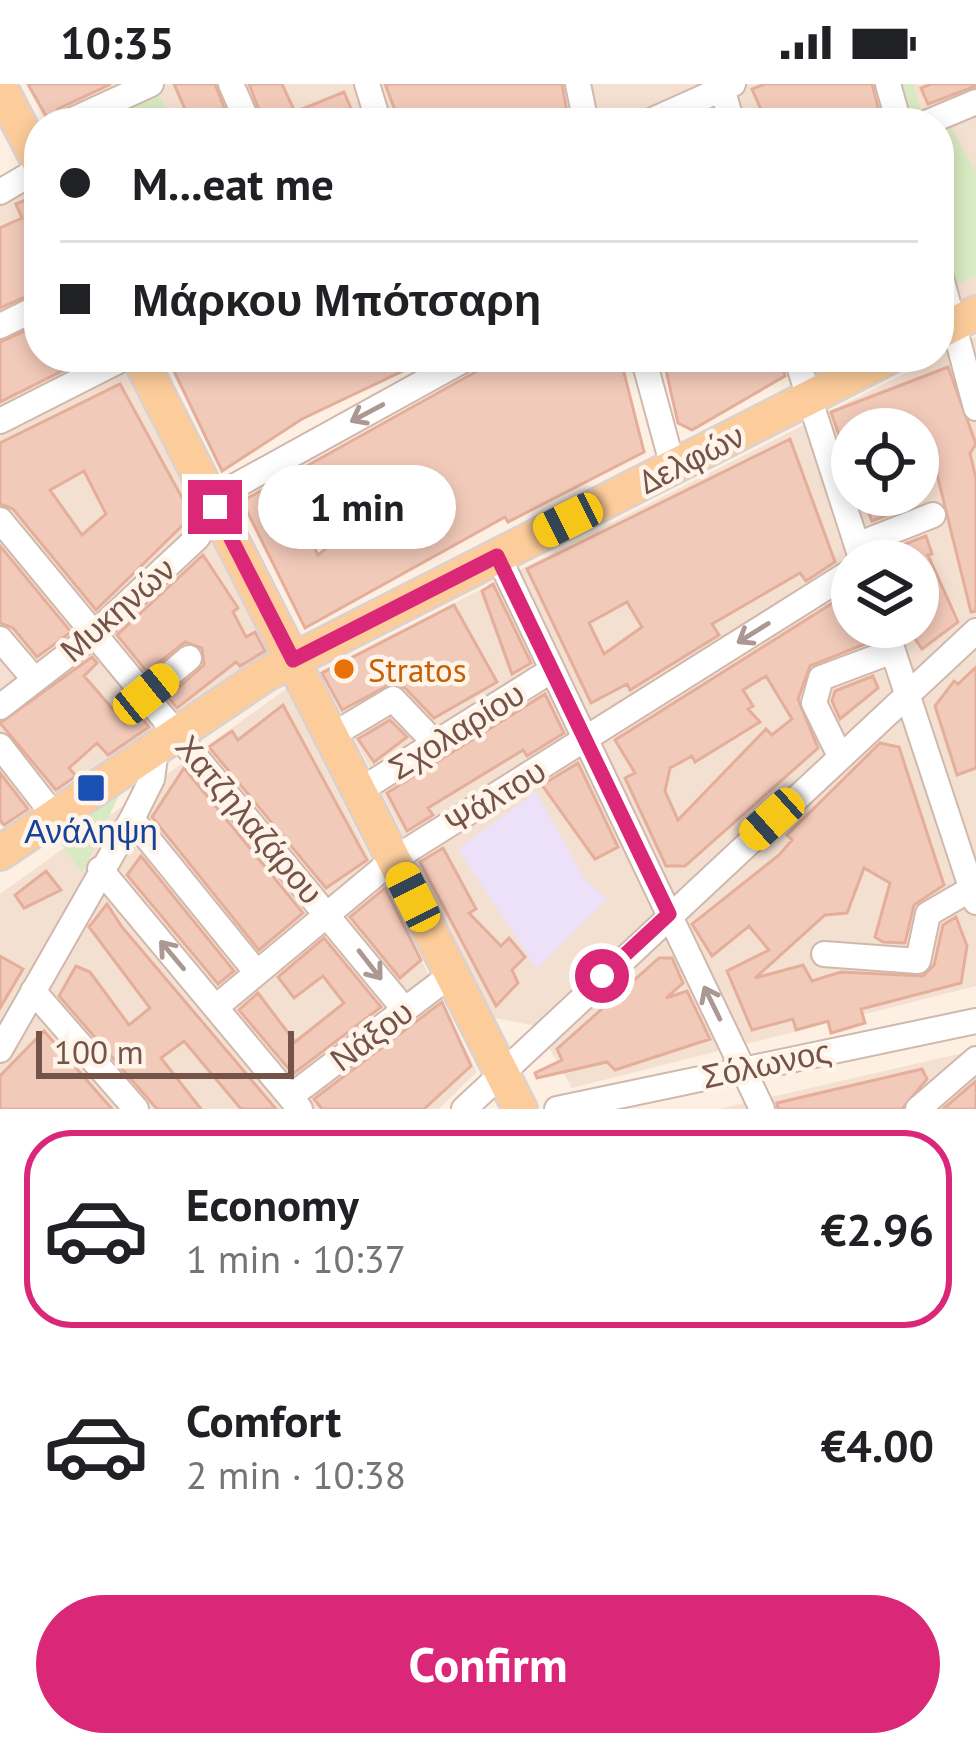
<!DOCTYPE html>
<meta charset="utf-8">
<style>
body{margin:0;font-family:"PT Sans",sans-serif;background:#f6f6f6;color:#202124;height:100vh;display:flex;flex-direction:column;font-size:45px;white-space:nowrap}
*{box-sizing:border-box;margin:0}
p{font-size:39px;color:#757577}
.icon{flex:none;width:66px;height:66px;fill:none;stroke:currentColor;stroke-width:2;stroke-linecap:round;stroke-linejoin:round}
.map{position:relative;height:1025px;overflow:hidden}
.panel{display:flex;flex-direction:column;background:#fff;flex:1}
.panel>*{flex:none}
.guide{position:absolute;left:24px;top:24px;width:930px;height:264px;border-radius:48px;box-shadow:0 6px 18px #0003;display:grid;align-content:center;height:264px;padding:0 36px;background:#fff}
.fabs{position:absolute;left:831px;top:324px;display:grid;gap:24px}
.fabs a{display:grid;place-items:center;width:108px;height:108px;border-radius:50%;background:#fff;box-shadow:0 6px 18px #0003;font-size:60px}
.scale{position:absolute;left:36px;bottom:30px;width:258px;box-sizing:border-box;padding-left:12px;border:6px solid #755349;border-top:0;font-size:33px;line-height:42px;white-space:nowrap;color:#755349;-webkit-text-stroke:9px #fff4ea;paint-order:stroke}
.end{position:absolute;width:54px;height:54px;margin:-27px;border:15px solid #db2777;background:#fff;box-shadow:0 0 0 6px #fff}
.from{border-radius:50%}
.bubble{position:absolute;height:84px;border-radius:42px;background:#fff;box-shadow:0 6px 18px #0003;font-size:39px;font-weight:700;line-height:84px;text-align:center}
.car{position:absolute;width:36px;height:72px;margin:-36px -18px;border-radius:15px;box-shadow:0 0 9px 3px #0007;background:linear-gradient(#f5c518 24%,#345 0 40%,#f5c518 0 76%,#345 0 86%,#f5c518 0)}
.guide b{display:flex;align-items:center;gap:42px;height:114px;font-size:45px}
.guide b+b{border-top:3px solid #e0e0e0}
.guide i{width:30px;height:30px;background:#202124}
ul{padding:21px 0 0;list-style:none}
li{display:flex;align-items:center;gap:36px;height:198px;margin:0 24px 18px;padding:0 12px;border:6px solid transparent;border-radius:48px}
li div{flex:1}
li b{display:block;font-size:45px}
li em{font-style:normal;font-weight:700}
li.selected{border-color:#db2777}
li>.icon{width:108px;height:108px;stroke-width:1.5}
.primary-button{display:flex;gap:24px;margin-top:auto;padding:24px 36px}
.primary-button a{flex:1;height:138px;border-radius:72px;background:#db2777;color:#fff;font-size:48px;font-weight:700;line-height:138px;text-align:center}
.status{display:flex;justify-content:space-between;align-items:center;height:84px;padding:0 60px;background:#fff;direction:ltr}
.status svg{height:33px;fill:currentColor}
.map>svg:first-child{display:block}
.residential{fill:#f4e0d1;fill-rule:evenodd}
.education{fill:#ede0f9}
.green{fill:#d7eac1}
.building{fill:#f2caba;stroke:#e5ae9a;stroke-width:3;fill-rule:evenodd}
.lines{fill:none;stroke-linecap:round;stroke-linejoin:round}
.minor-casing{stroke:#d0b8ac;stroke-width:28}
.major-casing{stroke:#dbd2d0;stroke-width:38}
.minor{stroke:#fff;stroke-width:24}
.major{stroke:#fccc9a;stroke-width:33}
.oneway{stroke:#ac9892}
.route{stroke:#db2777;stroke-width:15}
.food-dot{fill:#e8710a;stroke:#fff4ea;stroke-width:4.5}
.transit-dot{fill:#1a4fb4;stroke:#fff4ea;stroke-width:4.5}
.labels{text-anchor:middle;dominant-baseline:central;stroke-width:9;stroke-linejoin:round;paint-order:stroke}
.street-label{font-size:33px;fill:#755349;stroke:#fff4ea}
.food-label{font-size:33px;fill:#c56008;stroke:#fff4ea;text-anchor:start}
.transit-label{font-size:33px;fill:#164399;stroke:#fff4ea}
</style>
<div class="status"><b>10:35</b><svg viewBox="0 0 49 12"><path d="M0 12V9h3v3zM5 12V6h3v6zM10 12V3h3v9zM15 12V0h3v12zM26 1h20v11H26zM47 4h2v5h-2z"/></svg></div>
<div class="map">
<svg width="976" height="1025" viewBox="0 0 976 1025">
<rect width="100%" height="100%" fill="#fdf0e3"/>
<path class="residential" d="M 26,0 L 976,0 L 976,212 L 939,231 L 939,39 L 46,39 Z
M 34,98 L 39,107 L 39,273 L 121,273 L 269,572 L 0,742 L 0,117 Z
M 976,253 L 976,902 L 572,1004 L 537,942 L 495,934 L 321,587 ZM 852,345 L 918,345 L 918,411 L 852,411 ZM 852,477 L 918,477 L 918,543 L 852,543 Z
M 286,605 L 477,988 L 439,1025 L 0,1025 L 0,810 Z
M 976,966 L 976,1025 L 718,1025 Z"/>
<path class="education" d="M 536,708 L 584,794 L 607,815 L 537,885 L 458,765 Z"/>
<path class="green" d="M 894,0 L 913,0 L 924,37 L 943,29 L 976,89 L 976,191 L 949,204 L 939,166 L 939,39 L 905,39 Z
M 158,9 L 174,39 L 84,39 Z
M 119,711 L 82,789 L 56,753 Z"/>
<path class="building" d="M 28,0 L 111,0 L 58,25 L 50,39 Z
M 174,0 L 215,0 L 230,39 L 200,39 L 195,28 L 188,32 Z
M 249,0 L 282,0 L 295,28 L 344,8 L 357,39 L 264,39 Z
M 385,0 L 562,0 L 569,39 L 400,39 Z
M 765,0 L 872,0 L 882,39 L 853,39 L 851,33 L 833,39 L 767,39 L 752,5 Z
M 931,0 L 976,0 L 976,2 L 928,20 L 921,4 Z
M 35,112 L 39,207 L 0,224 L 0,144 L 22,134 L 16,120 Z
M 39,241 L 39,273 L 90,273 L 0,318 L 0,258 Z
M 188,273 L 430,273 L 430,274 L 302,335 L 222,387 L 171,281 Z
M 491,273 L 620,273 L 644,368 L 508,438 L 505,433 L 305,544 L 242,417 L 281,396 L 318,471 L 342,452 L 294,389 L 477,287 Z
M 663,273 L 780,273 L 785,292 L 692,346 L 678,339 Z
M 948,283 L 976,360 L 970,369 L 976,395 L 976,527 L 971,528 L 935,382 L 924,386 L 918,370 L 918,345 L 852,345 L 851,386 L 831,328 Z
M 120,300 L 192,432 L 96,526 L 13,425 L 0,420 L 0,359 ZM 84,387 L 106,430 L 82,451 L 50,406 Z
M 790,355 L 835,478 L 806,497 L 800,489 L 712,540 L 719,551 L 630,606 L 627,600 L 591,619 L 527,485 ZM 627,518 L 642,543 L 604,570 L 589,539 Z
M 862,411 L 913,411 L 916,420 L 872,437 Z
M 926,452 L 932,470 L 928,471 L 958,538 L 922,565 L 907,543 L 918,543 L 918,477 L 881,477 L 879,470 Z
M 0,462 L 71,548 L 37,573 L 13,544 L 0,539 Z
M 203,471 L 238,524 L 233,528 L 246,553 L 255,548 L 265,567 L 240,582 L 236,578 L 177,624 L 168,613 L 204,581 L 202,564 L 185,558 L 147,588 L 117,551 Z
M 493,500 L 531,579 L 512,590 L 482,507 Z
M 847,510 L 852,543 L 859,543 L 865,560 L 810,582 L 798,615 L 818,664 L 685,782 L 666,782 L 625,694 L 635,689 L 615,656 ZM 766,592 L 792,635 L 772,651 L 766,645 L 678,736 L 665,707 L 670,684 L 692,672 L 695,678 L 760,638 L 748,625 L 753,622 L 743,606 Z
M 454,521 L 497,598 L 434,634 L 405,604 L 393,599 L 342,626 L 322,589 Z
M 92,573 L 97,579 L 84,592 L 125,639 L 138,629 L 149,643 L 108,671 L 97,659 L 69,684 L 76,692 L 56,706 L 0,639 Z
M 976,583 L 976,684 L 957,691 L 935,622 L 954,597 L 958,600 Z
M 873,592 L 878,604 L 840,635 L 832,617 L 835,607 Z
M 545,610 L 564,649 L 527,672 L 523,666 L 428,724 L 433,731 L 407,747 L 387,709 Z
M 283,621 L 367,776 L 326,804 L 209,663 L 232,647 L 238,656 Z
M 390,636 L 407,653 L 374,678 L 358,655 Z
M 880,659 L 899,663 L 944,801 L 914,821 L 905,859 L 883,858 L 875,853 L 890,799 L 864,784 L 847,829 L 825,831 L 755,894 L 803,881 L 812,897 L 841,888 L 923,892 L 934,881 L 943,841 L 956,833 L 967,862 L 961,899 L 861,925 L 865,939 L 831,949 L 828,937 L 796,946 L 793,935 L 752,946 L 727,887 L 769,866 L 749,842 L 712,872 L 692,840 L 779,771 L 792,756 L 787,751 Z
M 578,679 L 618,763 L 595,775 L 542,701 Z
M 184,684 L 303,829 L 259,866 L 152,733 Z
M 0,689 L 28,725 L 4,741 L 0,736 Z
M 443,764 L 476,825 L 469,829 L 501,862 L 509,854 L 525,873 L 512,886 L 518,899 L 496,922 L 420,778 Z
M 141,772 L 234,887 L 218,900 L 127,791 Z
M 46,787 L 61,806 L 24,824 L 15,811 Z
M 385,804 L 421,876 L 400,894 L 350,833 Z
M 107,820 L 122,843 L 276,1025 L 241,1025 L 184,957 L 161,974 L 201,1025 L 157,1025 L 59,912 L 76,882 L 90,888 L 129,941 L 150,924 L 89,843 Z
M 324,854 L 381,923 L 293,990 L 239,926 L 258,909 L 295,958 L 344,919 L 323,892 L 294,914 L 278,893 Z
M 0,872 L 23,885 L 0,924 Z
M 659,874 L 672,874 L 683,899 L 666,914 L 687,907 L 710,955 L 615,986 L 607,978 L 537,994 L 535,989 L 562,976 L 557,965 Z
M 442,918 L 471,982 L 424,1025 L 322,1025 L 314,1015 Z
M 44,947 L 90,1000 L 112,1025 L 0,1025 L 0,992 Z
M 922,985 L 927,995 L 902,1025 L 778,1025 L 777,1019 Z
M 976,997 L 976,1025 L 943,1025 Z"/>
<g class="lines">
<defs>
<path id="minor" d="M 231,0 L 248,39
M 367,0 L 379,39
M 578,0 L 586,39
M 721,0 L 732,39
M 888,0 L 899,39
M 66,39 L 151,0
M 646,39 L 733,0
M 926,39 L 976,18
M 0,108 L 39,85
M 939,186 L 976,324
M 0,242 L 39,223
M 643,273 L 673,383
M 796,273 L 862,477
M 0,337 L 126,273
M 0,436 L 405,926
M 857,461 L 933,431
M 498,472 L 762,1025
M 885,543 L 976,818
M 0,555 L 35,596
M 146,610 L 189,574
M 0,623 L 92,552 L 197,454 L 228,406 L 469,273
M 331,652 L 393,615 L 435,659
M 0,662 L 53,730
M 840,672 L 814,619 L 821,594 L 893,567
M 359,707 L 552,586
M 132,735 L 257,889
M 100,785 L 300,1025
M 824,870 L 918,877 L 928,830 L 971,805
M 33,907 L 136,1025
M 216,923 L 394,775 L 852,487
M 0,966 L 132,735 L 152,695 L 157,659
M 291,1012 L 452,890
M 464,1025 L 976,547
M 557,1025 L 976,937
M 918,1025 L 976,975"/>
<path id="major" d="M 0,3 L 39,78
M 939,248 L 976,229
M 139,273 L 520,1025
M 0,769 L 266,590 L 889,273"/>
</defs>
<use href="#minor" class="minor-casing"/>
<use href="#major" class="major-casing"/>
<use href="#minor" class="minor"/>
<use href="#major" class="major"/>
</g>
<defs><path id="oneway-shaft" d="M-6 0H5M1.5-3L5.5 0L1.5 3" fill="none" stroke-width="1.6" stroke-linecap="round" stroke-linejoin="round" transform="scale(3)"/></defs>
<g class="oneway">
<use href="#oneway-shaft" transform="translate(367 329) rotate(152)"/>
<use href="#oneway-shaft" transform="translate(753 549) rotate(148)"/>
<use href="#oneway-shaft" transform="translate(172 871) rotate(-130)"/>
<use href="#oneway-shaft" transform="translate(370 881) rotate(52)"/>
<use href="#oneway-shaft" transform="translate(712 919) rotate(-116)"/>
</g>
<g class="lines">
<path class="route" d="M 215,423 L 293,576 L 497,472 L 669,830 L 602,892"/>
</g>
<circle class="food-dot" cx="344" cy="585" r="12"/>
<rect class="transit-dot" x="76" y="689" width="30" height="30" rx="6"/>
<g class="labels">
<g class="street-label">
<text transform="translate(691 374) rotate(-27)">Δελφών</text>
<text transform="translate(117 525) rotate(-41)">Μυκηνών</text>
<text transform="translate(456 646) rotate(-32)">Σχολαρίου</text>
<text transform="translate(495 712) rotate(-32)">Ψάλτου</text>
<text transform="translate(250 735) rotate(50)">Χατζηλαζάρου</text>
<text transform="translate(371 951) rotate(-37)">Νάξου</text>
<text transform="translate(766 979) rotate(-12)">Σόλωνος</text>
</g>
<g class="food-label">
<text x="368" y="585">Stratos</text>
</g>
<g class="transit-label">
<text x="91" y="746">Ανάληψη</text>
</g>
</g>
</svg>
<div class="fabs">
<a><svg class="icon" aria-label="locate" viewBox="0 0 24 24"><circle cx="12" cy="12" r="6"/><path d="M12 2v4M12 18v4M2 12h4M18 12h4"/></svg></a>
<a><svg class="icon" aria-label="layers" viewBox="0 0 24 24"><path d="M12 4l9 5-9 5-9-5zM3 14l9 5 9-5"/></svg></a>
</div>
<div class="scale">100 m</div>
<i class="end from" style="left:602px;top:892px"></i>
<i class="end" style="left:215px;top:423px"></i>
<div class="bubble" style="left:258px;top:381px;width:198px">1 min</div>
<i class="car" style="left:568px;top:436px;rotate:243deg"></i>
<i class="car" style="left:146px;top:610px;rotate:51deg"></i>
<i class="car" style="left:772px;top:735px;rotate:228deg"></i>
<i class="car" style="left:413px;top:813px;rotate:333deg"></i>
<div class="guide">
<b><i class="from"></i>M...eat me</b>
<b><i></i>Μάρκου Μπότσαρη</b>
</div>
</div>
<section class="panel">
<ul>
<li class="selected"><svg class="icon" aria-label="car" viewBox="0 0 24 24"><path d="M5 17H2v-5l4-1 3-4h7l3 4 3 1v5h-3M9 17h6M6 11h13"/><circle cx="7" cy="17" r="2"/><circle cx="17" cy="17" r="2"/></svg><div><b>Economy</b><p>1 min · 10:37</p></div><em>€2.96</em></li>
<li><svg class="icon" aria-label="car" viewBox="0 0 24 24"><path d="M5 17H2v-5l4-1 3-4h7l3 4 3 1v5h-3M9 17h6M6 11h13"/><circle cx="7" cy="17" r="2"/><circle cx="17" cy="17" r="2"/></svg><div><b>Comfort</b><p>2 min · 10:38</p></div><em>€4.00</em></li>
</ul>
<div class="primary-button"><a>Confirm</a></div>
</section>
